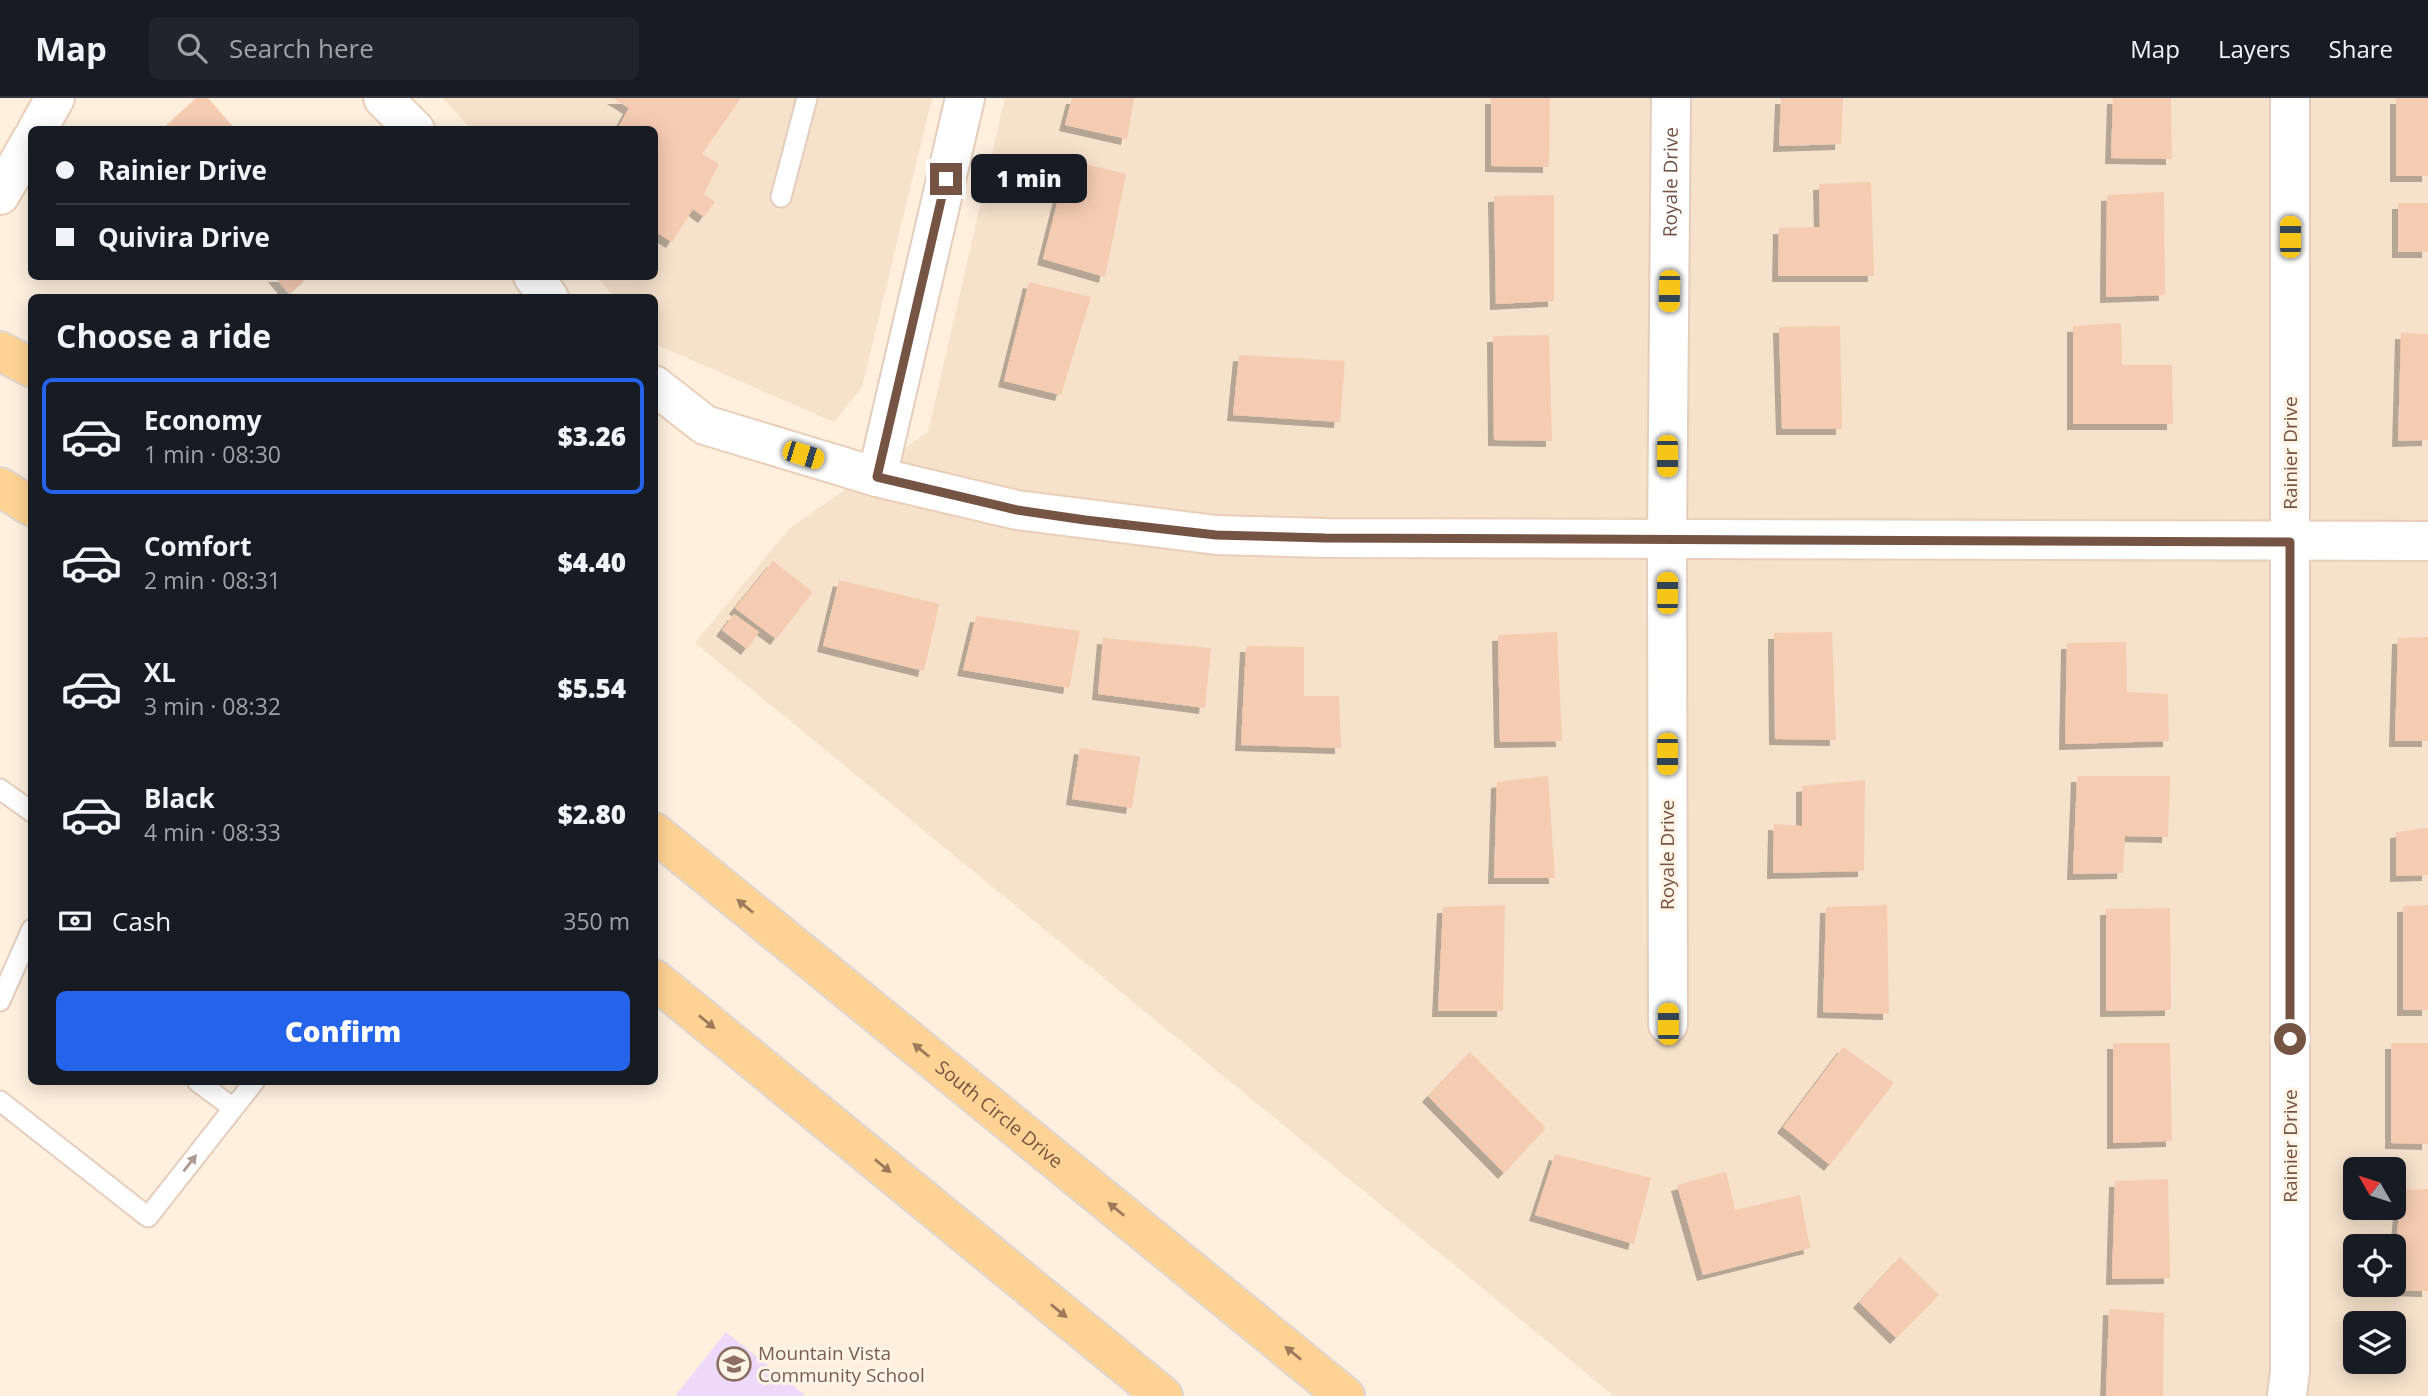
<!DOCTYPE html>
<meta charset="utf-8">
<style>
body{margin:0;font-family:"Open Sans",sans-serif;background:#20242c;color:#f1f3f6;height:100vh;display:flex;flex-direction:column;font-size:26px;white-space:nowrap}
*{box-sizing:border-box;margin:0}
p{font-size:23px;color:#9ea1a6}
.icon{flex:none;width:38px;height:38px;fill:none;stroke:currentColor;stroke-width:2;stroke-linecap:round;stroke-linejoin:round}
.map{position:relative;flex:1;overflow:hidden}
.panel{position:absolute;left:28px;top:196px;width:630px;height:791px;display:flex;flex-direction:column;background:#171b24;border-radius:10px;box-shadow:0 4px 18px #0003}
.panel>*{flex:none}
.banner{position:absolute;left:28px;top:28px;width:630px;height:154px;border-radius:10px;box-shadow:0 4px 18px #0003;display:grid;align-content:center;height:154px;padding:0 28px;background:#171b24}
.needle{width:46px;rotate:309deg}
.controls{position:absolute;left:2343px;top:1059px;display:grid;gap:14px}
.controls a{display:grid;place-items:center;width:63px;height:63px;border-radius:10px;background:#171b24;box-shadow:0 4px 18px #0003;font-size:35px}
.end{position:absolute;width:32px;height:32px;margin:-16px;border:9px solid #755444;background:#fff;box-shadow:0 0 0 4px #fff}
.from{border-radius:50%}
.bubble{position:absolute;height:49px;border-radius:10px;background:#171b24;box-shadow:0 4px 18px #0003;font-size:23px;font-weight:800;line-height:49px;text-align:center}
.car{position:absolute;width:21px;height:42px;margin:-21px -10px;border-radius:9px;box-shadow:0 0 5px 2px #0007;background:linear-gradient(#f5c518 24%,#345 0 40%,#f5c518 0 76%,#345 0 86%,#f5c518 0)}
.banner b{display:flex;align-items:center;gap:24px;height:66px;font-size:26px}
.banner b+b{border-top:2px solid #363941}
.banner i{width:18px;height:18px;background:#f1f3f6}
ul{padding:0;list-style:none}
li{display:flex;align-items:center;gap:21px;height:116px;margin:0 14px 10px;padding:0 14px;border:4px solid transparent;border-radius:10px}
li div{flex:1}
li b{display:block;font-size:26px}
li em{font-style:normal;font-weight:800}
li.selected{border-color:#2563eb}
li>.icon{width:63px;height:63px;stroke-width:1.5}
h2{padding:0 28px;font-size:32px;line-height:84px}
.pay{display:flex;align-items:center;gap:18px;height:77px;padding:0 28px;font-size:26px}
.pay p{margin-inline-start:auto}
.primary-button{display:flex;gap:14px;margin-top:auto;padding:14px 28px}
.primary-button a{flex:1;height:80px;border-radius:10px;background:#2563eb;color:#fff;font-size:28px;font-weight:800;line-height:80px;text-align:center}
header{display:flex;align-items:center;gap:42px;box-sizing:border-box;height:98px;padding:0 35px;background:#171b24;border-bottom:2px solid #363941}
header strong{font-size:33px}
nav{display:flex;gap:38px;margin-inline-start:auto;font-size:24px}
.search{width:490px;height:63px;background:#20242c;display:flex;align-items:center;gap:18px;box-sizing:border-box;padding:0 24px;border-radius:10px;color:#9ea1a6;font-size:26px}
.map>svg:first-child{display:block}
.residential{fill:#f6e1cb;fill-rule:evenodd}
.education{fill:#eddafa}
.building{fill:#f5cbb2;filter:url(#shadow)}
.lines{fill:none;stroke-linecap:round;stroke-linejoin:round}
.lane-casing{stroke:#e4cdbc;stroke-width:23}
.street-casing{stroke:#e4cdbc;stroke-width:42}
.secondary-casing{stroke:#eaceb8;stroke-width:42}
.primary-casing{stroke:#ded6d2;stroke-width:42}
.lane{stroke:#fff;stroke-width:19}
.street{stroke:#fff;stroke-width:38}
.secondary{stroke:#fff;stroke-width:38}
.primary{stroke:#ffd393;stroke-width:38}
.oneway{fill:#9e7a5c}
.oneway2{fill:#ac988f}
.route{stroke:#755444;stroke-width:9}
.labels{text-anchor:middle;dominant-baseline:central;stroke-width:6;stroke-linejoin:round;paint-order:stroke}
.street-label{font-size:19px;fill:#755444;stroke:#fff4e5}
.education-label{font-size:19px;fill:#785e54;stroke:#fff4e5;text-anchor:start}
</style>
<header>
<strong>Map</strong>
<div class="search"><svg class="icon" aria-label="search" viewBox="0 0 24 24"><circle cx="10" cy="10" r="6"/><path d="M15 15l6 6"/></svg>Search here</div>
<nav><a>Map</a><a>Layers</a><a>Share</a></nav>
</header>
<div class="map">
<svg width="2428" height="1298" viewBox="0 0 2428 1298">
<defs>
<filter id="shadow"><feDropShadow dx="-6" dy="6" stdDeviation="0" flood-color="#0004"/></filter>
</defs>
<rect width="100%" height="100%" fill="#fef0dd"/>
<path class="residential" d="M 443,0 L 932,0 L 862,289 L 834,324 L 655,246 L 654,200 L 615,199 L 597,179 L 654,178 L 654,32 L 471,31 Z
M 1005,0 L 2428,0 L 2428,1298 L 1614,1298 L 695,545 L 789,431 L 928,334 ZM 2356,1071 L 2394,1071 L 2394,1110 L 2356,1110 ZM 2356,1148 L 2394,1148 L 2394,1186 L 2356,1186 ZM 2356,1225 L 2394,1225 L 2394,1264 L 2356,1264 Z"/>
<path class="education" d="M 726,1234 L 806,1298 L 675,1298 Z"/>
<path class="building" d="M 196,0 L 208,0 L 236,32 L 161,32 Z
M 613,0 L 741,0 L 702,56 L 719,66 L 704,96 L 715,104 L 704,119 L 693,111 L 672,144 L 654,133 L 654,32 L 617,32 L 629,10 Z
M 1072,0 L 1134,0 L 1127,41 L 1065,27 Z
M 1491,0 L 1550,0 L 1549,69 L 1491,68 Z
M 1781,0 L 1843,0 L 1841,46 L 1779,48 Z
M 2113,0 L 2171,0 L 2172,61 L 2111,60 Z
M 2396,0 L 2428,0 L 2428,78 L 2396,78 Z
M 1068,62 L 1126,76 L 1105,179 L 1043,161 Z
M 1871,84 L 1874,178 L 1778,178 L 1779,130 L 1820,129 L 1819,86 Z
M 2164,94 L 2165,197 L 2106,199 L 2107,97 Z
M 1554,97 L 1554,203 L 1496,206 L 1494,98 Z
M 2398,105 L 2428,105 L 2428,154 L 2398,154 Z
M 274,178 L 309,178 L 289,196 Z
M 1029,184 L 1091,199 L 1061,297 L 1004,283 Z
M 2121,225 L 2122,267 L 2172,267 L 2173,326 L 2073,326 L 2073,228 Z
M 1840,228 L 1842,331 L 1782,331 L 1779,229 Z
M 2401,235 L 2428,236 L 2428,342 L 2398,343 Z
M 1549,237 L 1552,343 L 1494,342 L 1493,238 Z
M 1239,257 L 1345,263 L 1340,324 L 1233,317 Z
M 773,463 L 813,494 L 776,541 L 735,510 Z
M 839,482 L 939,506 L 924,573 L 823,548 Z
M 734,516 L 759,534 L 747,551 L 722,532 Z
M 976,518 L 1080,533 L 1069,590 L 963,572 Z
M 1557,534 L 1562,643 L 1500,644 L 1498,537 Z
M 1832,534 L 1836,642 L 1775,641 L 1774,535 Z
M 2428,539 L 2428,643 L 2395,643 L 2398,540 Z
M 1103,540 L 1211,550 L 1205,610 L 1098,596 Z
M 2126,544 L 2127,594 L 2168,596 L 2169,643 L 2065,646 L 2067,545 Z
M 1246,548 L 1304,549 L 1304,598 L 1339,598 L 1341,650 L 1241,647 Z
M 1080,650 L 1140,659 L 1132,710 L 1072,701 Z
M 1548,678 L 1555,780 L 1494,780 L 1497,684 Z
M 2077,678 L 2170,678 L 2168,739 L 2125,738 L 2123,775 L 2073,776 Z
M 1865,682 L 1864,773 L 1773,775 L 1774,726 L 1802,728 L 1802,688 Z
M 2428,730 L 2428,777 L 2396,778 L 2396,734 Z
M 1505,807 L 1503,913 L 1438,913 L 1443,809 Z
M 1887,807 L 1889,916 L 1823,914 L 1826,809 Z
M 2428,807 L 2428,912 L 2403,912 L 2403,808 Z
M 2170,810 L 2171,912 L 2106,913 L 2106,811 Z
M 2113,945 L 2170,945 L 2172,1043 L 2113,1045 Z
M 2391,945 L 2428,945 L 2428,1046 L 2391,1045 Z
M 1843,949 L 1894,985 L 1830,1067 L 1783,1029 Z
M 1470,954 L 1546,1030 L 1504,1075 L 1428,998 Z
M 1555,1056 L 1651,1080 L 1634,1146 L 1535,1117 Z
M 1726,1074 L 1735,1112 L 1800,1097 L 1810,1150 L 1703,1177 L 1677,1087 Z
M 2168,1081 L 2170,1180 L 2112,1181 L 2115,1083 Z
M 2428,1091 L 2428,1193 L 2392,1192 L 2401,1092 Z
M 1900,1159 L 1939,1197 L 1896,1240 L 1859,1204 Z
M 2109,1211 L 2164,1215 L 2163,1298 L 2106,1298 Z"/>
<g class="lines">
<defs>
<path id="lane" d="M 781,99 L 807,0
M 0,691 L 32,714
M 0,903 L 32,831
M 198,984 L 233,1010
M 0,1003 L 148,1119 L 254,984"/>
<g id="street">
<path d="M 877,379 L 965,0"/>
<path id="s1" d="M 1668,926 L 1667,441 L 1671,0"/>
<path d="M 2287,1298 L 2290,1273 L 2290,0"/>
</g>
<path id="secondary" d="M 383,0 L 415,32
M 37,32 L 55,0
M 0,97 L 32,41
M 533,178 L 549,200
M 654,287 L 705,327 L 877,379 L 1017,412 L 1216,437 L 1325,440 L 2428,443"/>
<g id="primary">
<path d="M 0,253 L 32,270"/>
<path d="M 0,389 L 32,409"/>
<path id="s2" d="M 654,734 L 1345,1298"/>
<path d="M 654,881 L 1163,1298"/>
</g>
</defs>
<use href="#lane" class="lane-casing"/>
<use href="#street" class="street-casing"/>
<use href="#secondary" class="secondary-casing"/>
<use href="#primary" class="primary-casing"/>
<use href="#lane" class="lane"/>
<use href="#street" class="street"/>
<use href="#secondary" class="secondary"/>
<use href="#primary" class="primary"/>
</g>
<defs><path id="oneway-solid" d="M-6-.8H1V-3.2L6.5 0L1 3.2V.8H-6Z" transform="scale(1.75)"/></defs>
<g class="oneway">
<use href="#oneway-solid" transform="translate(745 808) rotate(-141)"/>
<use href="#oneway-solid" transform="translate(707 924) rotate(39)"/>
<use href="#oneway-solid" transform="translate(921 952) rotate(-141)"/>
<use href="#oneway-solid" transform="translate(883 1068) rotate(39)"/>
<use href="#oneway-solid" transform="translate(1116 1111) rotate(-141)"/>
<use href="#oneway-solid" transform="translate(1059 1213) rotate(39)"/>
<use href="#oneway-solid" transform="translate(1293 1255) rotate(-141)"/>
</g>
<use class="oneway2" href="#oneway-solid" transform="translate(190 1065) rotate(-52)"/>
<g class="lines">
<path class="route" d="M 946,81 L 877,379 L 1017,412 L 1085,422 L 1216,437 L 1325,440 L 2290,444 L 2290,941"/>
</g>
<defs>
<symbol id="school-ring" viewBox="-11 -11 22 22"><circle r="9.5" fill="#fff4e5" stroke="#8d6e63" stroke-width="1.5"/><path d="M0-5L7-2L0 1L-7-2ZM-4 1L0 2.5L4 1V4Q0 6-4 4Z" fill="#8d6e63"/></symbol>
</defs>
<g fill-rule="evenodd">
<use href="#school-ring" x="715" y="1247" width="38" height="38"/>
</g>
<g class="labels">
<g class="street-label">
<text stroke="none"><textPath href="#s1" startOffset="842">Royale Drive</textPath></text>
<text transform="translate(2290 355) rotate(-90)">Rainier Drive</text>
<text transform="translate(1667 757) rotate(-90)">Royale Drive</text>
<text stroke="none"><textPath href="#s2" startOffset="446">South Circle Drive</textPath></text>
<text transform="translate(2290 1048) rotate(-90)">Rainier Drive</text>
</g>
<g class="education-label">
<text x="758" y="1255">Mountain Vista<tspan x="758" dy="22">Community School</tspan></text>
</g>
</g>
</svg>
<div class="controls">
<a><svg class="needle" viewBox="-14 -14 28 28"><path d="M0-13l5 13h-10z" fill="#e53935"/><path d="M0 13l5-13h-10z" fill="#9ea1a6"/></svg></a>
<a><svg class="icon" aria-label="locate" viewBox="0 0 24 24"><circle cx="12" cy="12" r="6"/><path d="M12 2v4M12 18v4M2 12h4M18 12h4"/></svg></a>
<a><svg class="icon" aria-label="layers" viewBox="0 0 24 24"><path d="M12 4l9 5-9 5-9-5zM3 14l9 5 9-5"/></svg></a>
</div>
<i class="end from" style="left:2290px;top:941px"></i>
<i class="end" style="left:946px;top:81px"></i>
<div class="bubble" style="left:971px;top:56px;width:116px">1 min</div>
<i class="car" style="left:2290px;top:139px;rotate:0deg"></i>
<i class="car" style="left:1669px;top:193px;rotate:181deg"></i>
<i class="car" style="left:803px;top:357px;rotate:107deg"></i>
<i class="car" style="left:1667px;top:358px;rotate:180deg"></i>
<i class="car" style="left:1667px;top:495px;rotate:0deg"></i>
<i class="car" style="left:1667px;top:656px;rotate:180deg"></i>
<i class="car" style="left:1668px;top:926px;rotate:0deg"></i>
<div class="banner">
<b><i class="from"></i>Rainier Drive</b>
<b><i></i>Quivira Drive</b>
</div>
<section class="panel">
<h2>Choose a ride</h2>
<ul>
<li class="selected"><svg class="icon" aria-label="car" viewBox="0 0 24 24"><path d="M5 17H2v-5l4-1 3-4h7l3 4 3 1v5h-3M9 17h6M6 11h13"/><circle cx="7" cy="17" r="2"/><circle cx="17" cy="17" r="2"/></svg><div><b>Economy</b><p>1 min · 08:30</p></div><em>$3.26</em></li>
<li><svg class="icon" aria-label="car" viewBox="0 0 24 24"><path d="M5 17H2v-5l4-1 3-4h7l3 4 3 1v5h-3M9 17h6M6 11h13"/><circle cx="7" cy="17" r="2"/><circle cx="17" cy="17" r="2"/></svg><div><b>Comfort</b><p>2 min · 08:31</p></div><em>$4.40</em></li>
<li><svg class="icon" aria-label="car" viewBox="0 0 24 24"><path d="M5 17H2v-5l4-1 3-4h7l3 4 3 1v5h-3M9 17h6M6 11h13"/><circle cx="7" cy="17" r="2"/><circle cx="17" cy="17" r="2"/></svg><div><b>XL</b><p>3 min · 08:32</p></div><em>$5.54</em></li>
<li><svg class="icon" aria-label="car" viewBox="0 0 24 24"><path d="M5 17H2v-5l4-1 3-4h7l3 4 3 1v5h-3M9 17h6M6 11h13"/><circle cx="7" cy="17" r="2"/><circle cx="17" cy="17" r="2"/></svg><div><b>Black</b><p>4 min · 08:33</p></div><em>$2.80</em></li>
</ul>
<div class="pay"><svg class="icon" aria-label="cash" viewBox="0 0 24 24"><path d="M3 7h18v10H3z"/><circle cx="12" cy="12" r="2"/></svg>Cash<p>350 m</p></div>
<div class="primary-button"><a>Confirm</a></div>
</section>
</div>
